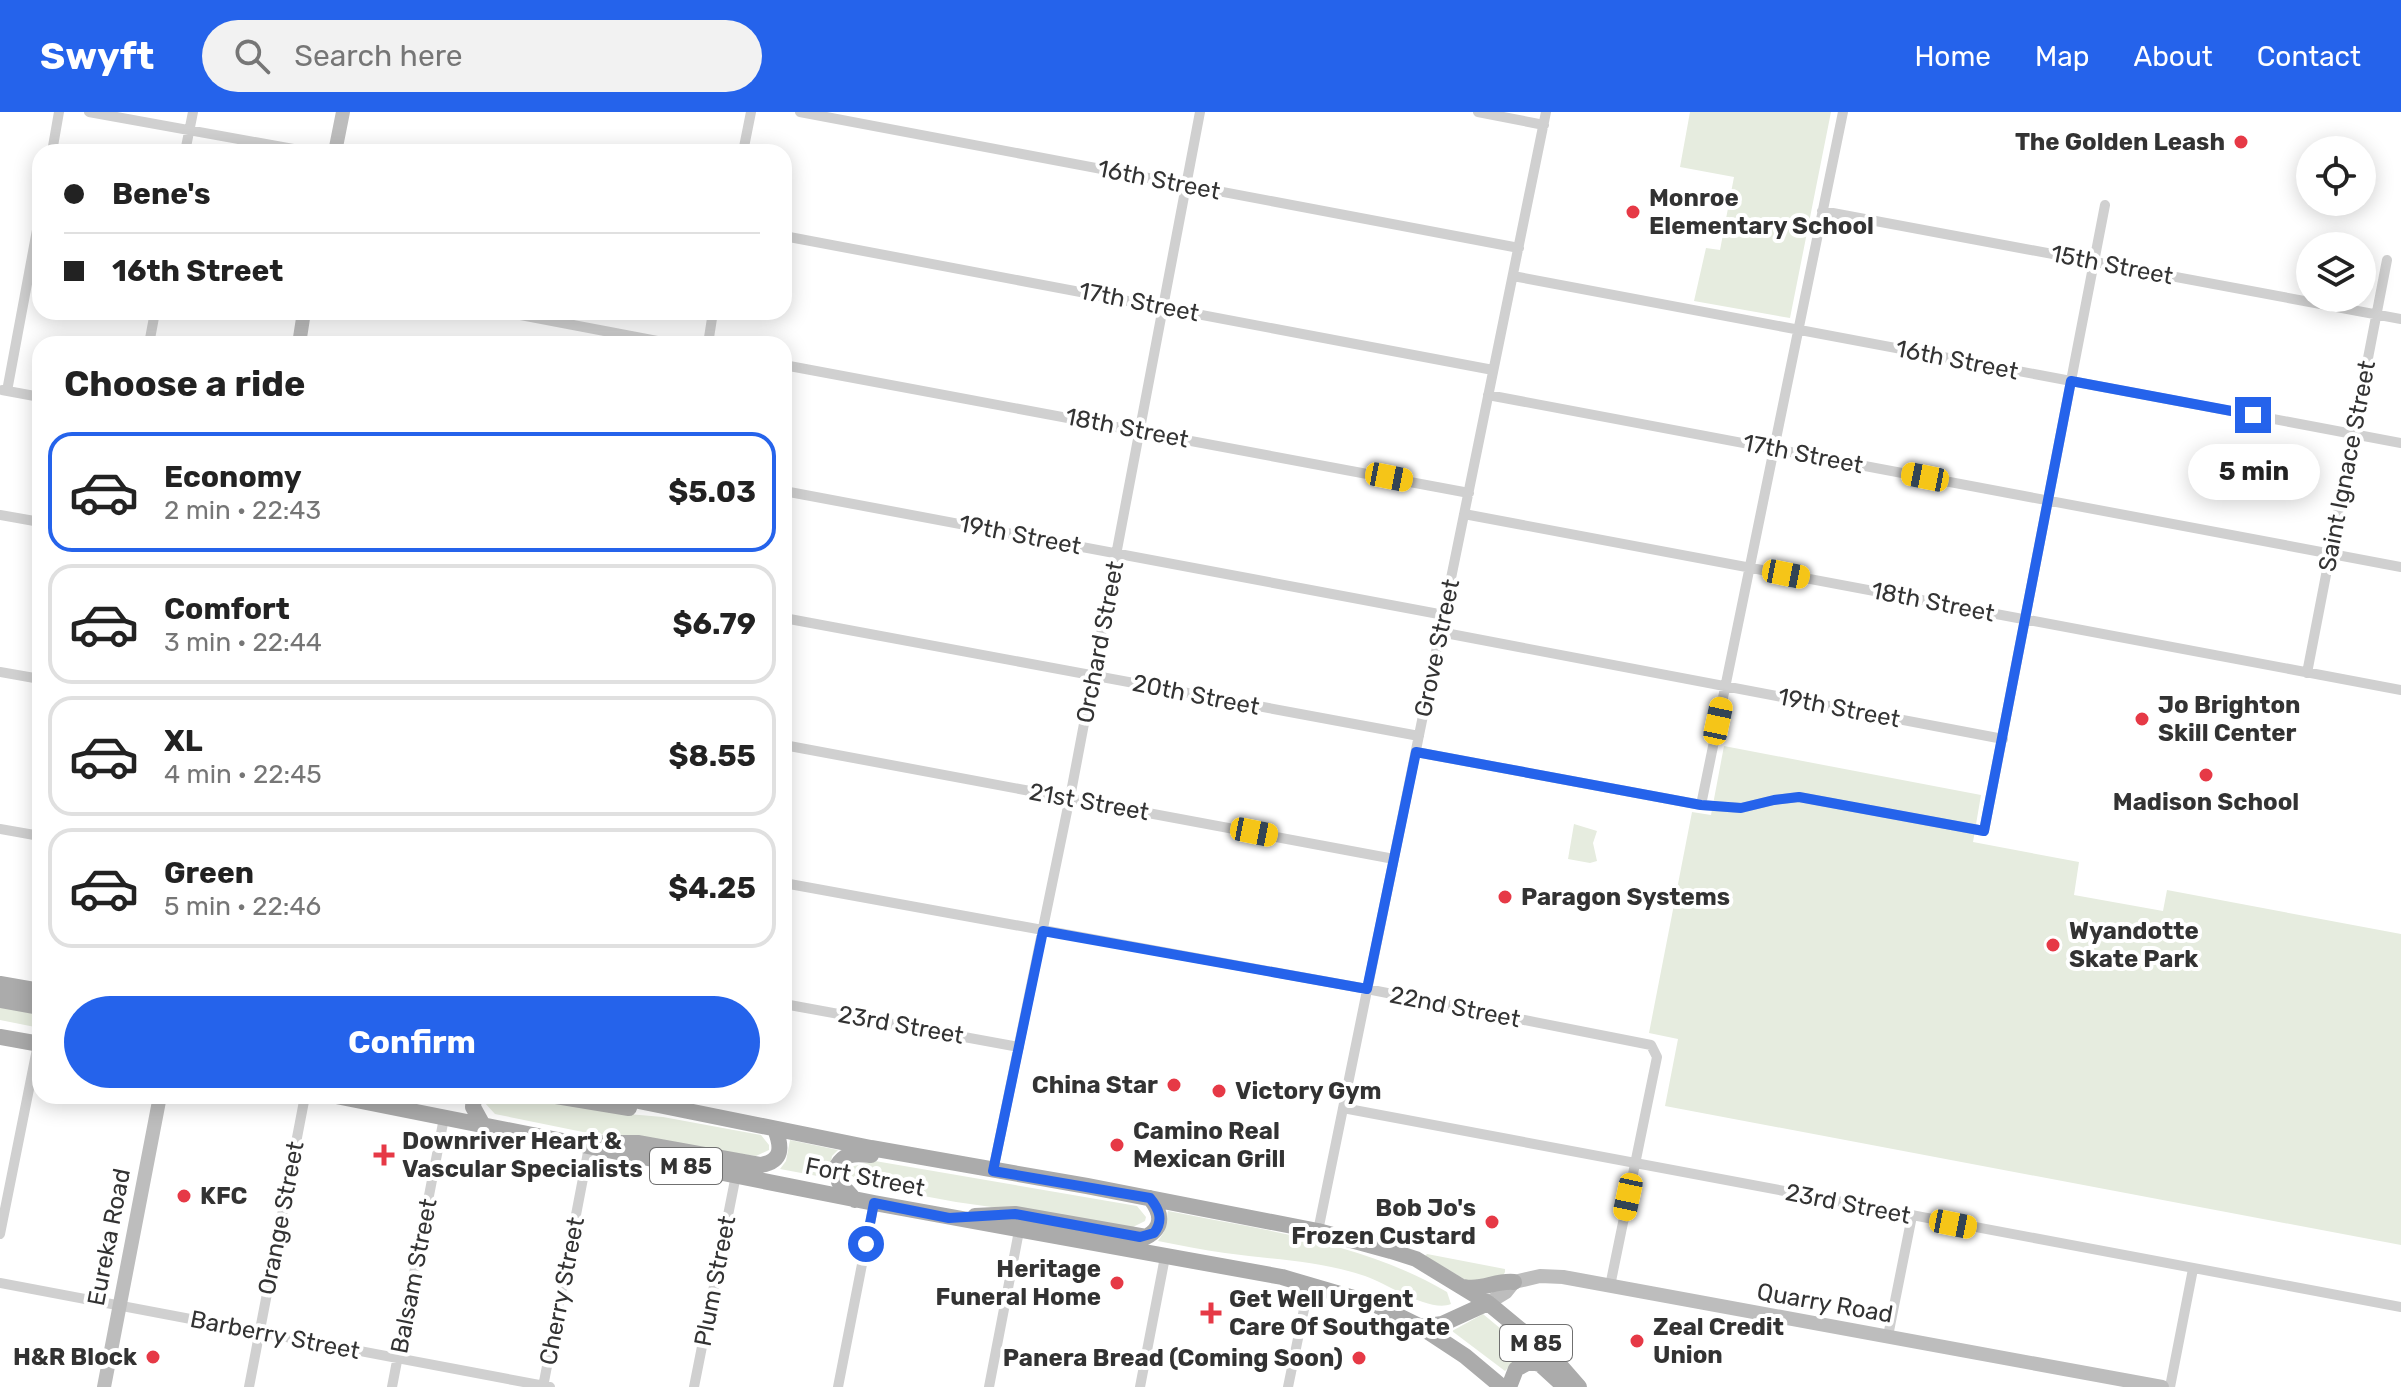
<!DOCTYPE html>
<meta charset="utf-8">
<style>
body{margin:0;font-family:Rubik,sans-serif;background:#f2f2f2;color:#222;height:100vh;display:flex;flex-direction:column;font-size:30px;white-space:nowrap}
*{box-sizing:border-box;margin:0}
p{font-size:26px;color:#767676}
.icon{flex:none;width:44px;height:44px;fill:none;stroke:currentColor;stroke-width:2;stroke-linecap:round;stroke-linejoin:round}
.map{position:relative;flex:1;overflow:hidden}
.sheet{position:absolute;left:32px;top:224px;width:760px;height:768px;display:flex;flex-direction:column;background:#fff;border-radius:24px;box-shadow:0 4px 20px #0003}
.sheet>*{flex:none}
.hud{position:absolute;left:32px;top:32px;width:760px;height:176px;border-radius:24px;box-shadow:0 4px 20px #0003;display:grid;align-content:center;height:176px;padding:0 32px;background:#fff}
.controls{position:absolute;left:2296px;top:24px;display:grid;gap:16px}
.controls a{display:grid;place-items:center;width:80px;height:80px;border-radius:50%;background:#fff;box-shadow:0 4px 20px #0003;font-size:40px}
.end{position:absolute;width:36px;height:36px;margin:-18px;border:10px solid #2563eb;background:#fff;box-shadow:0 0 0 4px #fff}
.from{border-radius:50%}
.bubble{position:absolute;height:56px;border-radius:28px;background:#fff;box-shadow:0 4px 20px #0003;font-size:26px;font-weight:700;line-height:56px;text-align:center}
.car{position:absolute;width:24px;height:48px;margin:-24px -12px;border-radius:10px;box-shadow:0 0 6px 2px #0007;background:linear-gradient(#f5c518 24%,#345 0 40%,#f5c518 0 76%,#345 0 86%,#f5c518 0)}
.hud b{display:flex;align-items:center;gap:28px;height:76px;font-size:30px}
.hud b+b{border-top:2px solid #e0e0e0}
.hud i{width:20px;height:20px;background:#222}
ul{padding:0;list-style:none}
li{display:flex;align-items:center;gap:24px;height:120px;margin:0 16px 12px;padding:0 16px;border:4px solid #e0e0e0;border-radius:24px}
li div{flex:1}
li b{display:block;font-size:30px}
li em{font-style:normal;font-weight:700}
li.selected{border-color:#2563eb}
li>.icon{width:72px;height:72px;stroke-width:1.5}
h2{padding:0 32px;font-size:36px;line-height:96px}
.primary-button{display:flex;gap:16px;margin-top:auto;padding:16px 32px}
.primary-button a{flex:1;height:92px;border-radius:48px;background:#2563eb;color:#fff;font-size:32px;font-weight:700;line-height:92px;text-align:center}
header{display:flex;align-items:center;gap:48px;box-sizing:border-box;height:112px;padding:0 40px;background:#2563eb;color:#fff}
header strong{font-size:38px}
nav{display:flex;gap:44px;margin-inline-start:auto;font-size:28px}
.search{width:560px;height:72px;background:#f2f2f2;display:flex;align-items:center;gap:20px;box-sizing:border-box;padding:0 28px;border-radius:44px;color:#767676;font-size:30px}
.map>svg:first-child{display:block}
.green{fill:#e6ecdf}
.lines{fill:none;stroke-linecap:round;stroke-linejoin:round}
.street{stroke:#d0d0d0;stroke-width:10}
.secondary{stroke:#bdbdbd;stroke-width:14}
.primary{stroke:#ababab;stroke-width:16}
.route{stroke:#2563eb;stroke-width:10}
.poi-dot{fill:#e63946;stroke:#fff;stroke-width:3}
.labels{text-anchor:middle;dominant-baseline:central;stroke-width:8;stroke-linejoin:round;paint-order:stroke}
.shield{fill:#fff;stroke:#707070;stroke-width:2}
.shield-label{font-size:22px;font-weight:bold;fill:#333}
.poi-label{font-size:24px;font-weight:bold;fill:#333;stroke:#fff;text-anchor:start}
.street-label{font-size:24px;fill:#333;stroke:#fff}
</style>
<header>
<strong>Swyft</strong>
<div class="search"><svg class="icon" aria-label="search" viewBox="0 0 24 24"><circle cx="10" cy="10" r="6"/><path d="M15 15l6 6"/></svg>Search here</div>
<nav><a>Home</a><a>Map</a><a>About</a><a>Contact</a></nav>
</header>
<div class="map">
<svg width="2401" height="1275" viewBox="0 0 2401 1275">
<rect width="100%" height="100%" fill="#fff"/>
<path class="green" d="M 1690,0 L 1831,0 L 1790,206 L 1694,189 L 1706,136 L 1720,138 L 1734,65 L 1680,55 Z
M 1724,634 L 1981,683 L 1973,730 L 2079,750 L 2074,783 L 2163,799 L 2167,778 L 2401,822 L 2401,1133 L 1665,994 L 1678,927 L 1649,921 L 1692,700 L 1711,703 Z
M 1574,712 L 1597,719 L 1593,731 L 1597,749 L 1590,751 L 1568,747 Z
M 0,895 L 40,903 L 40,916 L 0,908 Z
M 491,984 L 531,984 L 616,1001 L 663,1005 L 761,1023 L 769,1033 L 769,1038 L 756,1044 L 583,1020 L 495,1002 L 484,990 L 485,987 Z
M 790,1028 L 838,1038 L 832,1044 L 828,1066 L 780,1057 L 786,1049 Z
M 875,1049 L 1137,1094 L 1146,1105 L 1145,1109 L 1133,1115 L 956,1090 L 859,1072 L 849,1060 L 854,1054 Z
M 1168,1099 C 1263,1118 1362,1130 1447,1180 L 1451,1192 C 1430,1201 1388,1172 1365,1164 C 1317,1148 1275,1148 1225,1141 C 1203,1138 1180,1133 1158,1129 L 1164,1120 Z
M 1427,1142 L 1505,1157 L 1505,1160 L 1503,1164 L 1469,1170 L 1425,1144 Z
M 1483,1202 L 1531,1242 L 1517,1247 L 1505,1259 L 1452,1219 Z"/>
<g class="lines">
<path class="street" d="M 89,0 L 310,40
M 800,0 L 1519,136
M 1478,0 L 1544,13
M 52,40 L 59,0
M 185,40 L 193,0
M 743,40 L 751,0
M 1822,99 L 2401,207
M 784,124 L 1493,258
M 1513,164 L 2401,331
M 505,200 L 673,232
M 149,232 L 155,200
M 708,232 L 713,200
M 784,253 L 1469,381
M 2,278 L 40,285
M 7,279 L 40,102
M 1488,283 L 2401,455
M 784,379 L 1444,503
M 1464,402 L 2401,578
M 0,403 L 40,410
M 784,506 L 1419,624
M 1440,520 L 2003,627
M 0,560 L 40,567
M 2307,561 L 2387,148
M 784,633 L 1394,747
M 1416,640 L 1701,693 L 1741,696 L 1774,688 L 1799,685 L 1984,719 L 2105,93
M 1701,693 L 1843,0
M 0,717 L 40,724
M 784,771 L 1367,877 L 1651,933 L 1657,945 L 1610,1174
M 784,892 L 1019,935
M 1343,996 L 2401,1195
M 993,1059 L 1072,675 L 1200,0
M 1318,1119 L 1546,0
M 0,1122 L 38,932
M 0,1171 L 550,1275
M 1888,1224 L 1912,1104
M 249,1275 L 305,984
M 392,1275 L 444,1006
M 543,1275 L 589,1035
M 694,1275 L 736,1063
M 838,1275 L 874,1091
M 989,1275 L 1019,1119
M 1140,1275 L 1165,1145
M 1288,1275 L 1309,1173
M 2170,1275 L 2193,1157"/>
<path class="secondary" d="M 335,40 L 343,0
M 299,232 L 304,200
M 1488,1191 L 1506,1180 L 1514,1170 L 1540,1164 L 1563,1165 L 2162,1275
M 104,1275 L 160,984"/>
<path class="primary" d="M 0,872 L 40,879
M 0,888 L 40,895
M 0,925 L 40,932
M 336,984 L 874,1091 L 1282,1165 L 1374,1192 L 1421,1215 L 1465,1244 L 1502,1275
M 474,984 L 473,995 L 484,1015
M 556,984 L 629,996
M 614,984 L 871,1036 L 1087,1074 L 1318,1119 L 1391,1139 L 1416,1147 L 1488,1191 L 1551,1243 L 1579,1275
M 604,1031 L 639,1031 L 761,1053 C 783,1049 782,1035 775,1017
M 855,1088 L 839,1070 L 837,1054 C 845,1040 856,1042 871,1043
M 975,1104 L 1015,1102 L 1146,1125 C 1165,1115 1161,1100 1150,1086
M 1464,1175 C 1482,1179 1496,1168 1514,1170
M 1421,1215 L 1442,1212 L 1488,1191
M 1509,1275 L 1516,1257 L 1529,1250 L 1540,1252 L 1565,1275"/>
</g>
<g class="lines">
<path class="route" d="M 866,1132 L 874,1091 L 949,1106 L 1015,1102 L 1140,1125 L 1154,1121 C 1164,1108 1159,1097 1150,1086 L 993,1059 L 1043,819 L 1367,877 L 1416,640 L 1701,693 L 1741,696 L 1774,688 L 1799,685 L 1984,719 L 2071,269 L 2253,303"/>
</g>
<g class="poi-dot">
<circle cx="2241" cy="30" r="8"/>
<circle cx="1633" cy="100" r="8"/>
<circle cx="2142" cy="607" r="8"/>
<circle cx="2206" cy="663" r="8"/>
<circle cx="1505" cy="785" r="8"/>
<circle cx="2053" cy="833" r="8"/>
<circle cx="1174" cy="973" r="8"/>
<circle cx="1219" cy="979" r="8"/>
<circle cx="1117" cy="1033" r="8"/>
<path d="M380 1031h8v8h8v8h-8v8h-8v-8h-8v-8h8z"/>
<circle cx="184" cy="1084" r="8"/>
<circle cx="1492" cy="1110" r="8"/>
<circle cx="1117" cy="1171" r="8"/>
<path d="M1207 1189h8v8h8v8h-8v8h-8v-8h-8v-8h8z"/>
<circle cx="1637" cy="1229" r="8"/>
<circle cx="153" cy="1245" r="8"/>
<circle cx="1359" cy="1246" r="8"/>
</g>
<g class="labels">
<g class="shield">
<rect x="650" y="1036" width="72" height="36" rx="6"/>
<rect x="1500" y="1213" width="72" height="36" rx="6"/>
</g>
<g class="shield-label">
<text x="686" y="1054">M 85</text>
<text x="1536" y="1231">M 85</text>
</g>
<g class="poi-label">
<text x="2225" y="30" text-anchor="end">The Golden Leash</text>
<text x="1649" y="86">Monroe<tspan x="1649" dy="28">Elementary School</tspan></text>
<text x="2158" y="593">Jo Brighton<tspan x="2158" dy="28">Skill Center</tspan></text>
<text x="2206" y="690" text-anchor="middle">Madison School</text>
<text x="1521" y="785">Paragon Systems</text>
<text x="2069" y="819">Wyandotte<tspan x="2069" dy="28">Skate Park</tspan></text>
<text x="1158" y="973" text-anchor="end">China Star</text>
<text x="1235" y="979">Victory Gym</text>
<text x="1133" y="1019">Camino Real<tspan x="1133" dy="28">Mexican Grill</tspan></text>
<text x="402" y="1029">Downriver Heart &amp;<tspan x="402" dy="28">Vascular Specialists</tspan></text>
<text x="200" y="1084">KFC</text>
<text x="1476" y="1096" text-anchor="end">Bob Jo's<tspan x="1476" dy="28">Frozen Custard</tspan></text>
<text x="1101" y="1157" text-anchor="end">Heritage<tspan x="1101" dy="28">Funeral Home</tspan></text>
<text x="1229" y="1187">Get Well Urgent<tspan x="1229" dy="28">Care Of Southgate</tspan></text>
<text x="1653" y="1215">Zeal Credit<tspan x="1653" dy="28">Union</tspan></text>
<text x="137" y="1245" text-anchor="end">H&amp;R Block</text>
<text x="1343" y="1246" text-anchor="end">Panera Bread (Coming Soon)</text>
</g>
<g class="street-label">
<text transform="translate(1159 68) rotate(11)">16th Street</text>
<text transform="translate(2112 153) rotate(11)">15th Street</text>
<text transform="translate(1139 190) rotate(11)">17th Street</text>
<text transform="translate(1957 248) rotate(11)">16th Street</text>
<text transform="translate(1127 316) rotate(11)">18th Street</text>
<text transform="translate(1803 342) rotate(11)">17th Street</text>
<text transform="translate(2347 354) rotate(-79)">Saint Ignace Street</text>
<text transform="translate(1020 423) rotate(11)">19th Street</text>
<text transform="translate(1933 490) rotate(11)">18th Street</text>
<text transform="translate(1100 530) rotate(-79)">Orchard Street</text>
<text transform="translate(1437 536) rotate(-78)">Grove Street</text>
<text transform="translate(1196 583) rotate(11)">20th Street</text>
<text transform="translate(1839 596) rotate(11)">19th Street</text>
<text transform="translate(1089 690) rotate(10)">21st Street</text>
<text transform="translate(1455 895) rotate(11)">22nd Street</text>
<text transform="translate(901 913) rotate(10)">23rd Street</text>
<text transform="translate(865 1065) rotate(11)">Fort Street</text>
<text transform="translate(1848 1092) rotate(11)">23rd Street</text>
<text transform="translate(281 1106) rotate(-79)">Orange Street</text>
<text transform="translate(109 1125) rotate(-79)">Eureka Road</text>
<text transform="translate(414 1164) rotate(-79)">Balsam Street</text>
<text transform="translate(715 1169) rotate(-79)">Plum Street</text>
<text transform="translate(562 1179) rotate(-79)">Cherry Street</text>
<text transform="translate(1825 1191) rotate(10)">Quarry Road</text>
<text transform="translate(275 1223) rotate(11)">Barberry Street</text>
</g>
</g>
</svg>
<div class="controls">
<a><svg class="icon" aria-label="locate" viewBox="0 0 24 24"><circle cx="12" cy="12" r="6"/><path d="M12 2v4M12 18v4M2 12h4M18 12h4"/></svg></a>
<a><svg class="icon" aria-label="layers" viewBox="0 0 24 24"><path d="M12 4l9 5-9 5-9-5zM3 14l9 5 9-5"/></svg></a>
</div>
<i class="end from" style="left:866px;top:1132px"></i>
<i class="end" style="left:2253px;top:303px"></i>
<div class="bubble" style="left:2188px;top:332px;width:132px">5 min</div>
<i class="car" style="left:1389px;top:365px;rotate:101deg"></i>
<i class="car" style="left:1925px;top:365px;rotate:281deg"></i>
<i class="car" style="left:1786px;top:462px;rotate:101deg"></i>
<i class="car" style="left:1718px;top:609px;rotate:12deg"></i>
<i class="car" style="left:1254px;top:720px;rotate:101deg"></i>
<i class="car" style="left:1628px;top:1085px;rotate:192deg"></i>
<i class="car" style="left:1953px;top:1112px;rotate:101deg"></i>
<div class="hud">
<b><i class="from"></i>Bene's</b>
<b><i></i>16th Street</b>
</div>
<section class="sheet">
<h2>Choose a ride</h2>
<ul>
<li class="selected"><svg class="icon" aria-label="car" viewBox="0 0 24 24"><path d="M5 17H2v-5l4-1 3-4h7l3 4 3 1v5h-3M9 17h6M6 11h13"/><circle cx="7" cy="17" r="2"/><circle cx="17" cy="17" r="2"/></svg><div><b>Economy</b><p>2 min · 22:43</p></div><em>$5.03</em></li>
<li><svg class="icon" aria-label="car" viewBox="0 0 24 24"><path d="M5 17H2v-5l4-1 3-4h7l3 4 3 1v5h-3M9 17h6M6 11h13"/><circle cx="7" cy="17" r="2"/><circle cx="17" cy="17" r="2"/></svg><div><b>Comfort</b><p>3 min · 22:44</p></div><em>$6.79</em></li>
<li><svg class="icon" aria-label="car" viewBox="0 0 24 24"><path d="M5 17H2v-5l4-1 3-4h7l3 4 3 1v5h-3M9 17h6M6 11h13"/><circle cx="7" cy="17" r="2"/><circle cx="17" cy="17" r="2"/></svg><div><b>XL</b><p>4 min · 22:45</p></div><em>$8.55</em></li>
<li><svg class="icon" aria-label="car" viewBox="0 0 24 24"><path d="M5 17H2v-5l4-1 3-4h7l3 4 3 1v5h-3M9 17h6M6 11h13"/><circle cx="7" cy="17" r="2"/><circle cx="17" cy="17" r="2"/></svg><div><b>Green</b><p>5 min · 22:46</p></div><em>$4.25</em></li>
</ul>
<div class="primary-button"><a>Confirm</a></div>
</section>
</div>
